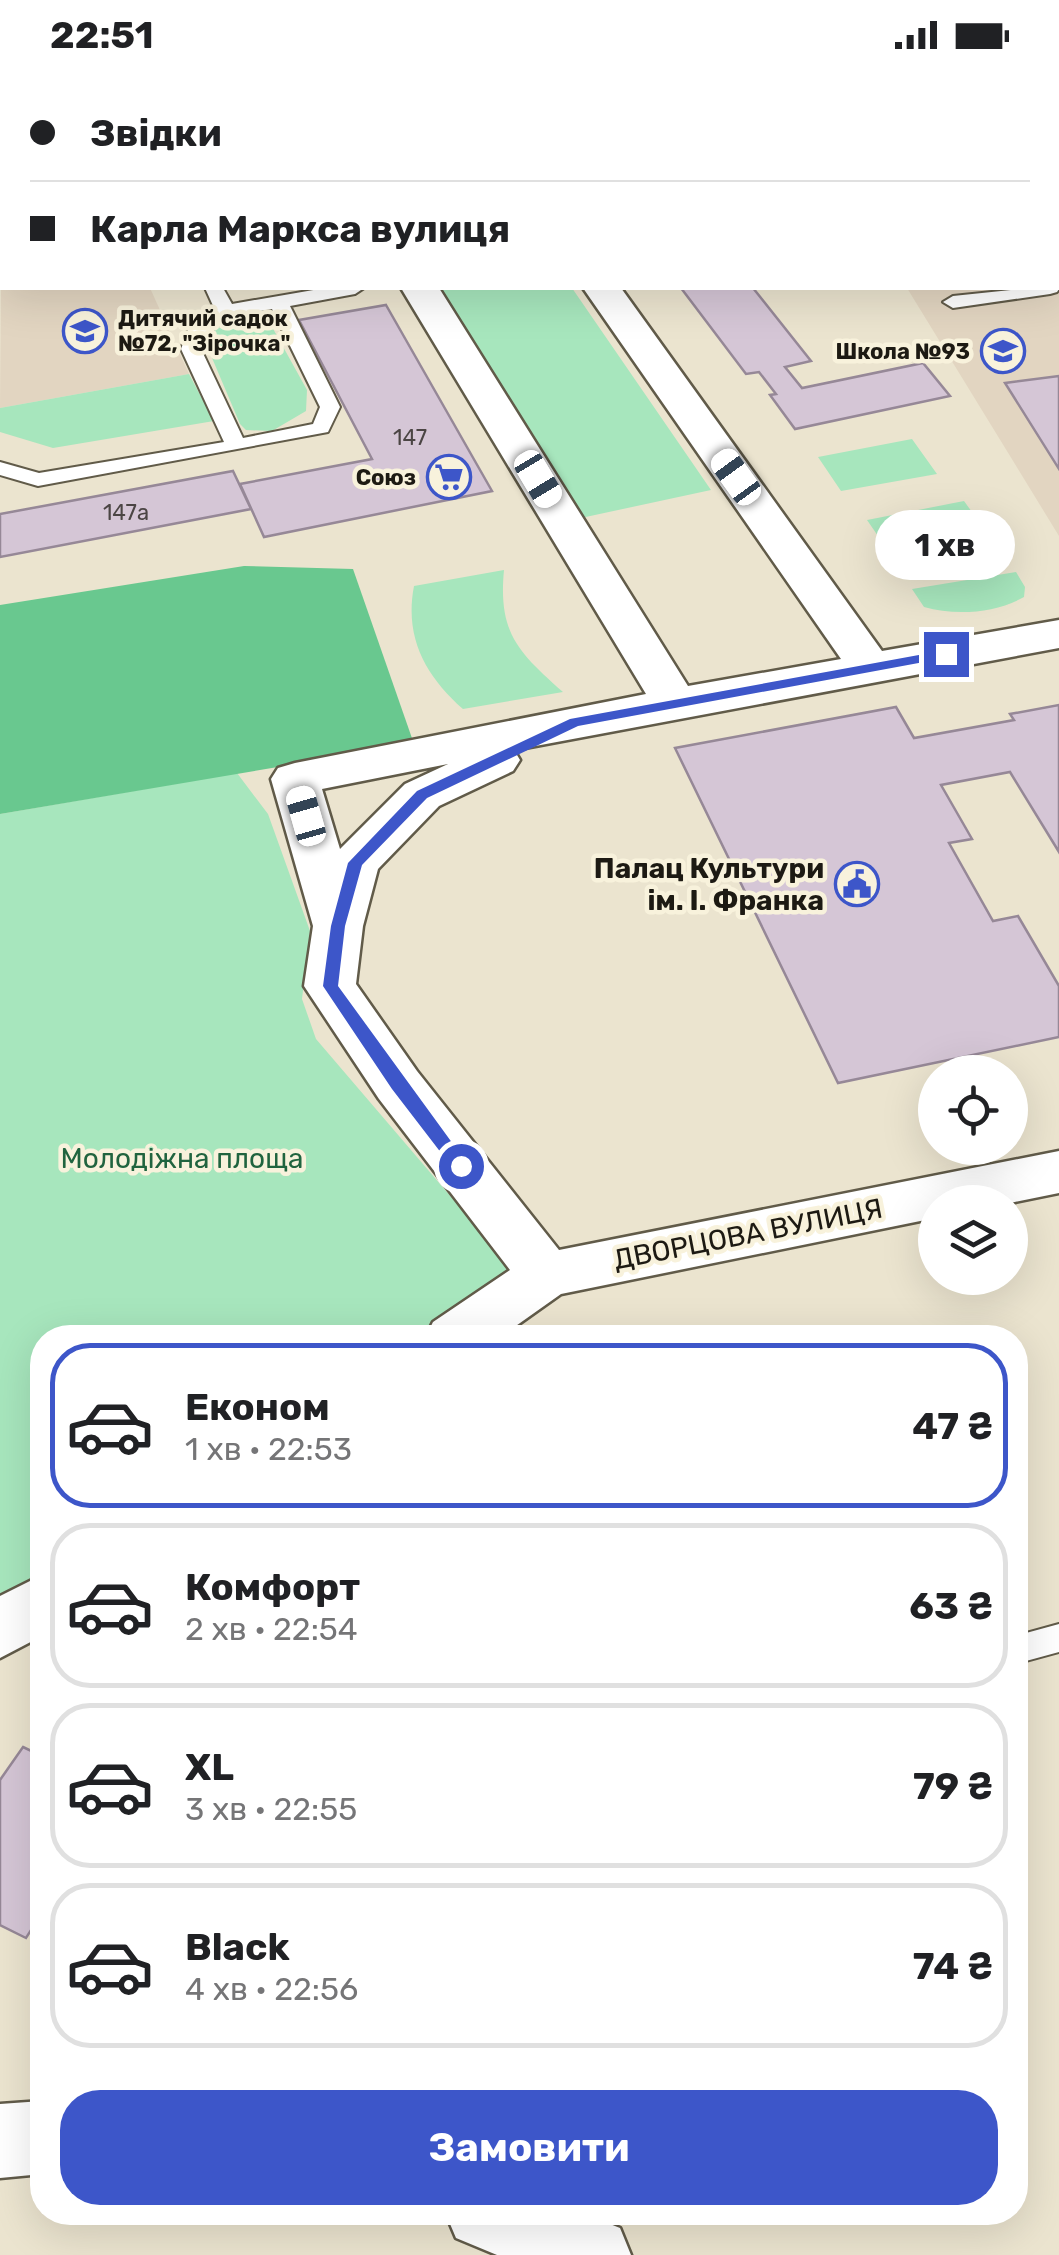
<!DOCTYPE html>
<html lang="uk">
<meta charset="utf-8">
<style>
body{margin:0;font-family:Rubik,sans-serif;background:#f6f6f6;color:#202124;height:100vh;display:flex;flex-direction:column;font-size:38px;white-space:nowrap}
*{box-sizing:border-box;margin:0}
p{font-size:32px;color:#757577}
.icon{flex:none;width:55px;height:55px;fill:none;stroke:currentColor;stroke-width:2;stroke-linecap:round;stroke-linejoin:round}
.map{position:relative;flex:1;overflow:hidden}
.sheet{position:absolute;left:30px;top:1255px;width:998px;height:900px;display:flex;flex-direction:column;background:#fff;border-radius:40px;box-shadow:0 10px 40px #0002}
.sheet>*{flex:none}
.hud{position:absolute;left:0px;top:0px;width:1060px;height:220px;box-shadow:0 10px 40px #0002;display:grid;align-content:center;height:220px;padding:0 30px;background:#fff}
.buttons{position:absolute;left:918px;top:985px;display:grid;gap:20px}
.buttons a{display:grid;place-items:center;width:110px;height:110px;border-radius:50%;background:#fff;box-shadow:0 10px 40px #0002;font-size:50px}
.end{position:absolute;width:45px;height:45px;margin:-22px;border:12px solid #3d56c9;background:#fff;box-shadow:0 0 0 5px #fff}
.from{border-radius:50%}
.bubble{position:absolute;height:70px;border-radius:35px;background:#fff;box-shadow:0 10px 40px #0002;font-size:32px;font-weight:700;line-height:70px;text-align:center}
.car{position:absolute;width:30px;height:60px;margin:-30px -15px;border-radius:12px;box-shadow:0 0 8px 2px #0007;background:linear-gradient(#fff 24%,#345 0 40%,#fff 0 76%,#345 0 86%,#fff 0)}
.hud b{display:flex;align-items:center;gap:35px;height:95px;font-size:38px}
.hud b+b{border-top:2px solid #e0e0e0}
.hud i{width:25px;height:25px;background:#202124}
ul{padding:18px 0 0;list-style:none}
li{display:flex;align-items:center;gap:30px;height:165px;margin:0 20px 15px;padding:0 10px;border:5px solid #e0e0e0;border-radius:40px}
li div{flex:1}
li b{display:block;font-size:38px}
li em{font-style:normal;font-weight:700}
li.active{border-color:#3d56c9}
li>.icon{width:90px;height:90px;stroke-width:1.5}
.action{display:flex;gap:20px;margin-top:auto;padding:20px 30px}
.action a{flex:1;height:115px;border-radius:40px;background:#3d56c9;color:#fff;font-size:40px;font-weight:700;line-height:115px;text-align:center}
.status{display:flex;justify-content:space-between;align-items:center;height:70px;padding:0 50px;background:#fff;direction:ltr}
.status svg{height:28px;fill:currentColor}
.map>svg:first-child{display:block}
.education{fill:#e2d5c1}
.green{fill:#a7e6bd}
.forest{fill:#69c88f}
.building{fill:#d5c6d6;stroke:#968897;stroke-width:2.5}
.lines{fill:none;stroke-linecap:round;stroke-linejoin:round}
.lane-casing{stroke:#615b49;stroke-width:4}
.street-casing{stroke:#615b49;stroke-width:5}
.lane{fill:#fff;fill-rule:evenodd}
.street{fill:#fff;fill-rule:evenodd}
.route{fill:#3d56c9}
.labels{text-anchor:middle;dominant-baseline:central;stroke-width:9;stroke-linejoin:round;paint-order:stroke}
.far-poi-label{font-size:22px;font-weight:bold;fill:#1d1a13;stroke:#f8f2dc;text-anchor:end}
.number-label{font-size:22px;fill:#4b4544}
.poi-label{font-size:28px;font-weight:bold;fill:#1d1a13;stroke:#f8f2dc;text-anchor:end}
.park-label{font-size:28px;fill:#20643f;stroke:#f8f2dc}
.street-label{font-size:28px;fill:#1d1a13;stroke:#f8f2dc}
</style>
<div class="status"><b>22:51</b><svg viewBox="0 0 49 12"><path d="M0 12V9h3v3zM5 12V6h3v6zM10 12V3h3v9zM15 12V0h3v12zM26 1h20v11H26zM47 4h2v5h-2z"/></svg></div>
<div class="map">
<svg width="1059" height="2185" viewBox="0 0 1059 2185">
<rect width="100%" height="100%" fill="#ebe4cf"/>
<path class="education" d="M 2,106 L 2,218 L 150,218 L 189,304 L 0,338 Z
M 1059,198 L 1059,466 L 907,218 L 1058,218 Z"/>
<path class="green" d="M 438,218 L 572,218 L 711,420 L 581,448 Z
M 245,249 L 271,255 L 307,320 L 306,341 L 272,361 L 246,360 L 240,354 L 204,269 L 207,262 Z
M 189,304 L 214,351 L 53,378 L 0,362 L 0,338 Z
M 912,369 L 937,404 L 841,421 L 818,387 Z
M 964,431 L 985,460 L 887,479 L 867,450 Z
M 504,500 C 498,563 518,582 563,622 L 463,639 C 426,606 404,568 414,516 Z
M 1016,502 L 1025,517 L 1024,527 C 996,543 956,546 924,537 L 912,519 Z
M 237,703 L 268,744 L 310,861 L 302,929 L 316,969 L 517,1204 L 418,1267 L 42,1268 L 42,1508 L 0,1535 L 0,744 Z"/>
<path class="forest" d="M 244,496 L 353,499 L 414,674 L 0,744 L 0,535 Z"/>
<path class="building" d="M 681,218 L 753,218 L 811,291 L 785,297 L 802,318 L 923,293 L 950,326 L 795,359 L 770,325 L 776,324 L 759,302 L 746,304 Z
M 386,235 L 492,421 L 264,467 L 240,414 L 372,389 L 299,250 Z
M 1059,306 L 1059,399 L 1005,313 Z
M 233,401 L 251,439 L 0,487 L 0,444 Z
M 1059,635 L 1059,782 L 1010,702 L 941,715 L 972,769 L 949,773 L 993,851 L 1018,846 L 1059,916 L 1059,967 L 838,1013 L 675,678 L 896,637 L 914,668 L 1014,650 L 1010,644 Z
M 23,1677 L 42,1686 L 42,1843 L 26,1868 L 0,1855 L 0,1710 Z"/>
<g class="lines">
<defs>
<path id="lane" d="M 92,0 L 110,0 L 111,2 L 94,2 Z
M 1058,54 L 1059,54 L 1059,64 L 1058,64 Z
M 1058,215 L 1059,219 L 1057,222 L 1050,224 L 953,238 L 943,232 L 953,226 Z
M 205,218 L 223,218 L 232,234 L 325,218 L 364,218 L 355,224 L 290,236 L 340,337 L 328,362 L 38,416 L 0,405 L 0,392 L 39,403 L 224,372 L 181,279 L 188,260 L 215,240 ZM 272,239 L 320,337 L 313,354 L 243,368 L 201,279 C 209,248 244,244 272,239 Z
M 1059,1554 L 1059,1582 L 1015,1594 L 1015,1566 Z"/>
<path id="street" d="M 271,0 L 306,0 L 307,2 L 272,2 Z
M 433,0 L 467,0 L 468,2 L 434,2 Z
M 401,218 L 439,218 L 688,616 L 841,589 L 583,218 L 621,218 L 882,581 L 1059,550 L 1059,578 L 514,680 L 520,690 L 513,701 L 439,736 L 378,799 L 363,856 L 356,914 L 417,1001 L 559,1180 L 1059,1081 L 1059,1123 L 1010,1133 L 935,1132 L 935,1148 L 561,1224 L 499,1268 L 425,1268 L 433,1252 L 510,1200 L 379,1029 L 304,916 L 313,856 L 271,709 L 278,698 L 295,693 L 646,624 ZM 448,694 L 405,714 L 340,779 L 322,719 Z
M 42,1505 L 42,1566 L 0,1588 L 0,1526 Z
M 42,2031 L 42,2104 L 0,2108 L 0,2034 Z
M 445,2142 L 580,2142 L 620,2158 L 631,2185 L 497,2185 L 456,2168 Z"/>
</defs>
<use href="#lane" class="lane-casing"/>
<use href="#street" class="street-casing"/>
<use href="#lane" class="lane"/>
<use href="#street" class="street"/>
</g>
<path class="route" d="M 946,580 L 951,587 L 578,656 L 427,728 L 362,795 L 345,856 L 338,916 L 469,1096 L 455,1101 L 392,1019 L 323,916 L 331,856 L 348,793 L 417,721 L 570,649 Z"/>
<defs>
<symbol id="school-ring" viewBox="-11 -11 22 22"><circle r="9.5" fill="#f8f2dc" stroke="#3d56c9" stroke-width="1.5"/><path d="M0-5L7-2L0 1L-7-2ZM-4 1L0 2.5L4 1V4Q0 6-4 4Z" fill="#3d56c9"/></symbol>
<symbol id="supermarket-ring" viewBox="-11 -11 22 22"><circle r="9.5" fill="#f8f2dc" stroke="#3d56c9" stroke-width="1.5"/><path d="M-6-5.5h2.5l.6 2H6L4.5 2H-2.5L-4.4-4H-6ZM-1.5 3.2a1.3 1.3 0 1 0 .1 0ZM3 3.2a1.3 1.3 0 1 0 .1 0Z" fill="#3d56c9"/></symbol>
<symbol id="civic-ring" viewBox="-11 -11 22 22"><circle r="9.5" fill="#f8f2dc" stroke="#3d56c9" stroke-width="1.5"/><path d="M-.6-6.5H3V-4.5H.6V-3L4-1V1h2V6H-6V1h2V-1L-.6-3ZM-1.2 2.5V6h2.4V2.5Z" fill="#3d56c9"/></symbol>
</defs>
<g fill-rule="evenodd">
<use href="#school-ring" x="60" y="236" width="50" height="50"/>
<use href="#school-ring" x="978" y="256" width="50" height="50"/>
<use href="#supermarket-ring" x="424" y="382" width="50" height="50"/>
<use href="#civic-ring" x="832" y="789" width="50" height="50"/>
</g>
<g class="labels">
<g class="far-poi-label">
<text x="118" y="248" text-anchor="start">Дитячий садок<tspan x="118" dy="25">№72, "Зірочка"</tspan></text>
<text x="970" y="281">Школа №93</text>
<text x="416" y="407">Союз</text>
</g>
<g class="number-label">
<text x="410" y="367">147</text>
<text x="126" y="442">147а</text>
</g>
<g class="poi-label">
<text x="824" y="798">Палац Культури<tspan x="824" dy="32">ім. І. Франка</tspan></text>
</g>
<g class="park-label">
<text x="182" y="1088">Молодіжна площа</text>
</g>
<g class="street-label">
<text transform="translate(748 1164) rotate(-11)">ДВОРЦОВА ВУЛИЦЯ</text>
</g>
</g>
</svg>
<div class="buttons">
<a><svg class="icon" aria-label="locate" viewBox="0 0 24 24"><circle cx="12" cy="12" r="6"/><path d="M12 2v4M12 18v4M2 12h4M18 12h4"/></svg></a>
<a><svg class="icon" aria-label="layers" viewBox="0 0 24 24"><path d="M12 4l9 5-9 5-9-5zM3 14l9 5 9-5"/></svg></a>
</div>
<i class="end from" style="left:461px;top:1096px"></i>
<i class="end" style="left:946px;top:584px"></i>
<div class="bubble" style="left:875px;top:440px;width:140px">1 хв</div>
<i class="car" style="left:736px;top:407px;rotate:324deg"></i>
<i class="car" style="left:538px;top:409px;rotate:149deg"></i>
<i class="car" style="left:306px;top:746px;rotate:344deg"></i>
<div class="hud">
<b><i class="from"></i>Звідки</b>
<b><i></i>Карла Маркса вулиця</b>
</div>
<section class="sheet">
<ul>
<li class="active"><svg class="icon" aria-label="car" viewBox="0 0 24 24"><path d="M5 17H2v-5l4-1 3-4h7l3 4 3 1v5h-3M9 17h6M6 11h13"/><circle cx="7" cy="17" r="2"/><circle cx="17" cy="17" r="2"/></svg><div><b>Економ</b><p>1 хв · 22:53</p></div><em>47 ₴</em></li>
<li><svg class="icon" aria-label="car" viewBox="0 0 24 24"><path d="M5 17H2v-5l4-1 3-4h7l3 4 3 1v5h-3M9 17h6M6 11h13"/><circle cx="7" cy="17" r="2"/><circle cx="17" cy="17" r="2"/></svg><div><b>Комфорт</b><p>2 хв · 22:54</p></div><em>63 ₴</em></li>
<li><svg class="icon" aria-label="car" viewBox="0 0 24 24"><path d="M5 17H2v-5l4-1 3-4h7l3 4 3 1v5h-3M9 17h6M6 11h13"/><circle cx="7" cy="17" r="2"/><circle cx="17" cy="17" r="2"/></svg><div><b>XL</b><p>3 хв · 22:55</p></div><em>79 ₴</em></li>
<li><svg class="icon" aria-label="car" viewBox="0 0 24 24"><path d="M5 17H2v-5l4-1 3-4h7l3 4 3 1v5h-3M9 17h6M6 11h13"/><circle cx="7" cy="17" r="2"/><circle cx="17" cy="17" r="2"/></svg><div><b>Black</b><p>4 хв · 22:56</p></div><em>74 ₴</em></li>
</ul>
<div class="action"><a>Замовити</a></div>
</section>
</div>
